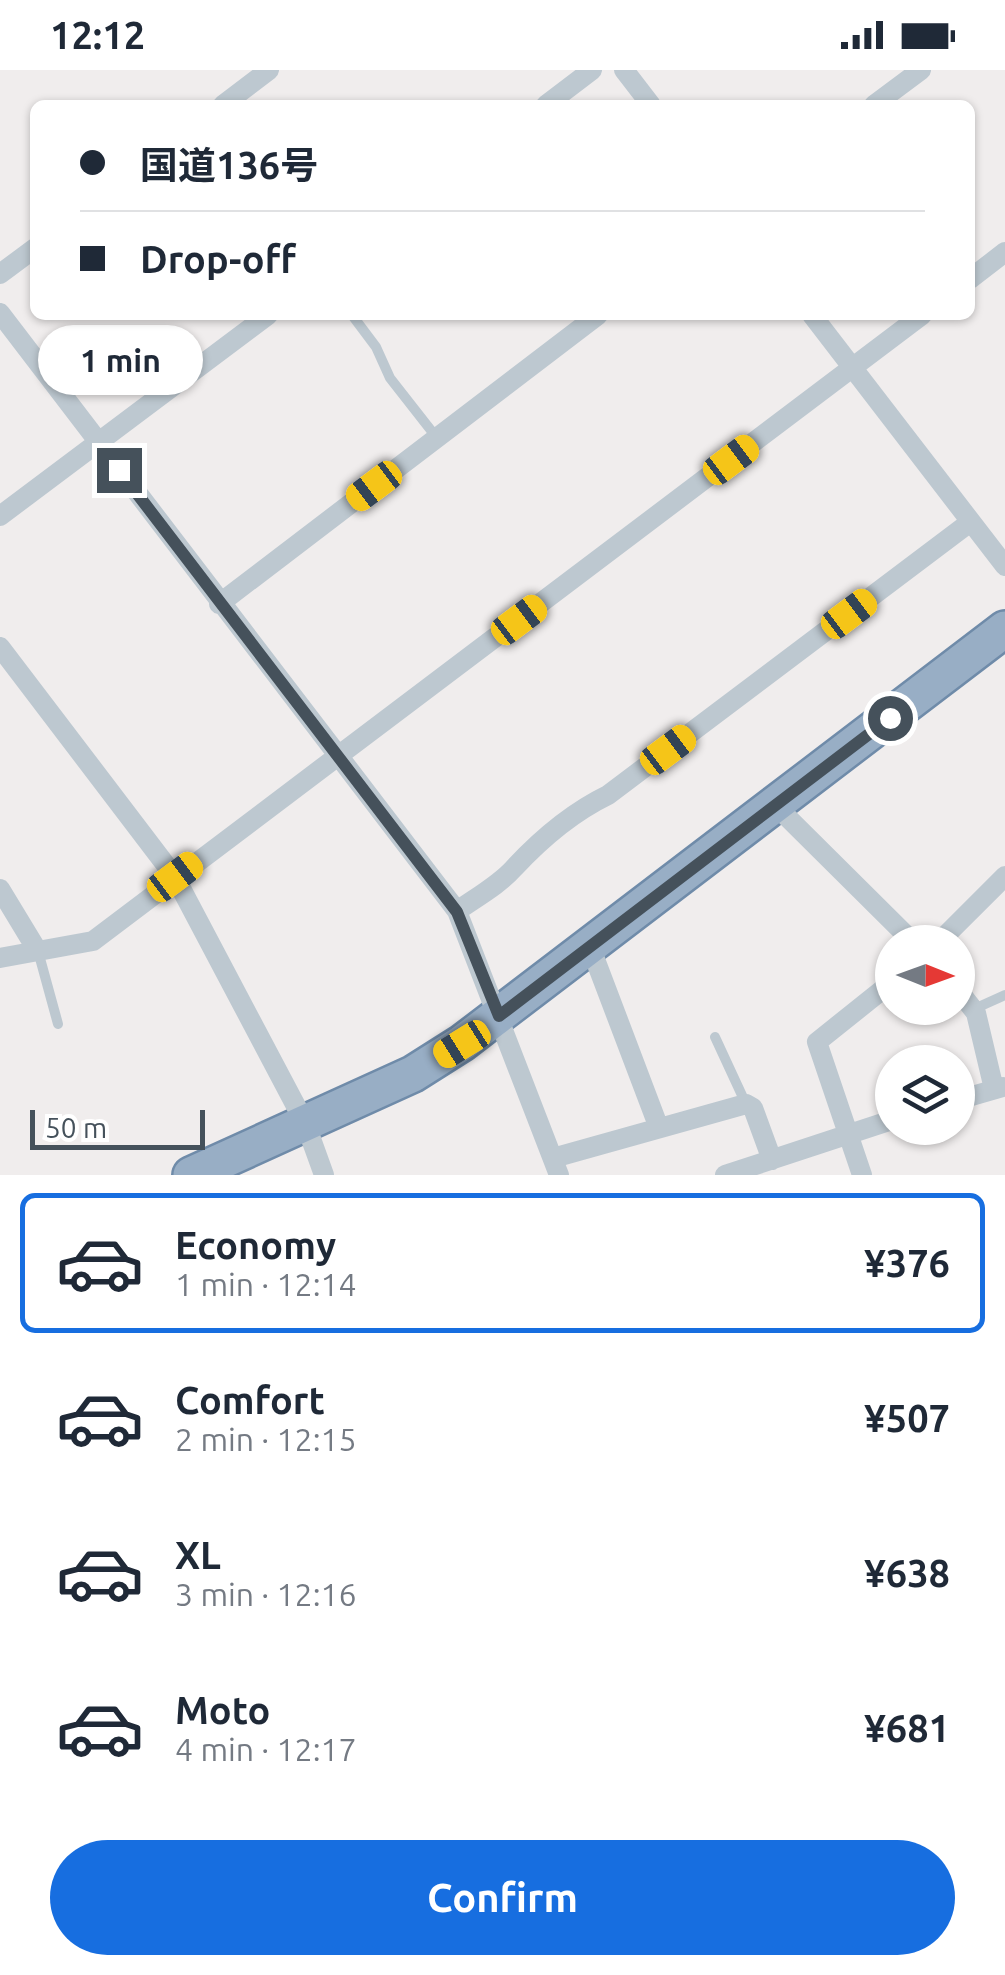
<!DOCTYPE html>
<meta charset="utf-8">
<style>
body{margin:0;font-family:Ubuntu,"Noto Sans JP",sans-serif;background:#f2f2f3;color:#1f2937;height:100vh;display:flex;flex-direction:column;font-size:38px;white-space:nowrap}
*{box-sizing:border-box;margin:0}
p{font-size:32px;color:#747a83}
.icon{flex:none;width:55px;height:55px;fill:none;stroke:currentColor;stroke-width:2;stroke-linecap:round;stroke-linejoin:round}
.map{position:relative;height:1105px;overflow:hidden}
.drawer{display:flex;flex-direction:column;background:#fff;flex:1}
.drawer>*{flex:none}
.banner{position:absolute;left:30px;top:30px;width:945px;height:220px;border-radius:15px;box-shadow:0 2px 8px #0004;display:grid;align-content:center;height:220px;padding:0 50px;background:#fff}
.needle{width:65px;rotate:91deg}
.tools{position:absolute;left:875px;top:855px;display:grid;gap:20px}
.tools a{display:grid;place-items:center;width:100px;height:100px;border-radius:50%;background:#fff;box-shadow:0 2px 8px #0004;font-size:50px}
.scale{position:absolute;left:30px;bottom:25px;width:175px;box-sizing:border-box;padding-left:10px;border:5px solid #45515b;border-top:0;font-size:28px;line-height:35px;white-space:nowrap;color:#45515b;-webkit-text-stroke:8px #fff;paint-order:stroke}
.end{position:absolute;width:45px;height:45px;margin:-22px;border:12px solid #45515b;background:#fff;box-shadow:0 0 0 5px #fff}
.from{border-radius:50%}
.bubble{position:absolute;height:70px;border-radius:35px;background:#fff;box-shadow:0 2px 8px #0004;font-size:32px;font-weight:700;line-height:70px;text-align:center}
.car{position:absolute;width:30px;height:60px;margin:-30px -15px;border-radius:12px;box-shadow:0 0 8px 2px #0007;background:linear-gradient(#f5c518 24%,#345 0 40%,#f5c518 0 76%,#345 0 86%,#f5c518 0)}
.banner b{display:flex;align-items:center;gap:35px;height:95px;font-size:38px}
.banner b+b{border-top:2px solid #e0e1e3}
.banner i{width:25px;height:25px;background:#1f2937}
ul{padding:18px 0 0;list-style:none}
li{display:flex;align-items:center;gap:30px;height:140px;margin:0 20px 15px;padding:0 30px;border:5px solid transparent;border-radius:15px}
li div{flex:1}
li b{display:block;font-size:38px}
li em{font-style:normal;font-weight:700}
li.selected{border-color:#176ee0}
li>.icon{width:90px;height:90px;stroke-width:1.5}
.button{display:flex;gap:20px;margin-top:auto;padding:20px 50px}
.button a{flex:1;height:115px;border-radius:60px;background:#176ee0;color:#fff;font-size:40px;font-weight:700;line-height:115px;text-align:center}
.status{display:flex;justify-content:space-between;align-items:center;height:70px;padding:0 50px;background:#fff;direction:ltr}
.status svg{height:28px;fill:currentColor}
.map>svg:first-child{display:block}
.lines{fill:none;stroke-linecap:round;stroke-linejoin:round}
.trunk-casing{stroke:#6f8ba9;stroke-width:40}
.service{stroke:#bdc8d0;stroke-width:10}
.minor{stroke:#bdc8d0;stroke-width:20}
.trunk{stroke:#98aec5;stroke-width:35}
.route{stroke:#45515b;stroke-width:12}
</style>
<div class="status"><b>12:12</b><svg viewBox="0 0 49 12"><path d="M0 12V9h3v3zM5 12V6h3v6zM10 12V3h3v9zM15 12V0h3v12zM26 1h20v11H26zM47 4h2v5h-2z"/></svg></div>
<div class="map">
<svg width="1005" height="1105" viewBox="0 0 1005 1105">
<rect width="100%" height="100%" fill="#f0eded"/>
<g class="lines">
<defs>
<path id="trunk" d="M 191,1105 L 413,1004 L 462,973 L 1005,559"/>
</defs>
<use href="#trunk" class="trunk-casing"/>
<path class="service" d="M 352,245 L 376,277 L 390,308 L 437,368
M 38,881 L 58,954
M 974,939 L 1005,925
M 715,967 L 746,1034"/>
<path class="minor" d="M 624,0 L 651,35
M 223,35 L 269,0
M 546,35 L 592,0
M 874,35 L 921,0
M 0,204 L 35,178
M 970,209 L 1005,182
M 0,243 L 457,841 L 559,1105
M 812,245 L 1005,496
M 0,446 L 268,245
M 219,534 L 598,245
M 0,577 L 175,807 L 306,1055 L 324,1105
M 776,736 L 913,872
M 0,819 L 37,880
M 457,841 C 475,828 499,815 514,798 C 540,770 573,742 608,725 L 969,453
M 939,872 L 1005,806
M 590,876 L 659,1058
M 0,888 L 93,871 L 922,245
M 958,920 L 976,943 L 994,1019
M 958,1030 L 1003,1017
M 553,1088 L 746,1034 L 753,1038 L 772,1090
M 725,1105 L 892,1050
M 862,1105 L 817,972 L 892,912"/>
<use href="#trunk" class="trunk"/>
</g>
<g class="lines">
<path class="route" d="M 119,400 L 457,842 L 499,946 L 890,648"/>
</g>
</svg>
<div class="tools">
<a><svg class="needle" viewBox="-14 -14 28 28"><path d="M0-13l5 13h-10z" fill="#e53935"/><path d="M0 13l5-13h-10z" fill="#747a83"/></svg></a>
<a><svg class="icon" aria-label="layers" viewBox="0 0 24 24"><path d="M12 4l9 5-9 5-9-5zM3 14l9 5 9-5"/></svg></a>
</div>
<div class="scale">50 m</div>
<i class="end from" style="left:890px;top:648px"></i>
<i class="end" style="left:119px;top:400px"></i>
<div class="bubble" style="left:38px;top:255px;width:165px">1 min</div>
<i class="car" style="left:731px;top:390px;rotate:53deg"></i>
<i class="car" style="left:374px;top:416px;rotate:233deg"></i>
<i class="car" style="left:849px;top:544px;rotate:53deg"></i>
<i class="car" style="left:519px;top:550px;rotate:53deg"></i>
<i class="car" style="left:668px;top:680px;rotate:53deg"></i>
<i class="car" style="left:175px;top:807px;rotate:53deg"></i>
<i class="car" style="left:462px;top:974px;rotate:238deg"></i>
<div class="banner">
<b><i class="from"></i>国道136号</b>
<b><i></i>Drop-off</b>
</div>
</div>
<section class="drawer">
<ul>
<li class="selected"><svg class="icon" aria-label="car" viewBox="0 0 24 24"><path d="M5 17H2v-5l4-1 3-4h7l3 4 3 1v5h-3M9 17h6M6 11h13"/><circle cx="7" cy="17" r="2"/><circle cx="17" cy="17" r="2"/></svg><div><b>Economy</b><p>1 min · 12:14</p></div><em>¥376</em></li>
<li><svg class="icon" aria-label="car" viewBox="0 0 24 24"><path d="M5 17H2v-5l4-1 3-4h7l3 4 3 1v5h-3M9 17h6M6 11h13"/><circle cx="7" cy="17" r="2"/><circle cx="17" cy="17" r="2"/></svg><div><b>Comfort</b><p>2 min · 12:15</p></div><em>¥507</em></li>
<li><svg class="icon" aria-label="car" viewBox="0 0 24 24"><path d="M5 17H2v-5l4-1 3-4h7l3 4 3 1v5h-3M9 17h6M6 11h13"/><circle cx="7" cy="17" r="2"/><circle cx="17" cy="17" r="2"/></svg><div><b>XL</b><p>3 min · 12:16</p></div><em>¥638</em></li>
<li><svg class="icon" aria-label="car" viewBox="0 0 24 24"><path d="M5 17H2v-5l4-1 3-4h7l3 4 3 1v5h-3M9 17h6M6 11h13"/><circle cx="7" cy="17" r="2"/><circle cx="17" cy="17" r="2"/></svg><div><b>Moto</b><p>4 min · 12:17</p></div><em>¥681</em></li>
</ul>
<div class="button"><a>Confirm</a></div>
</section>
